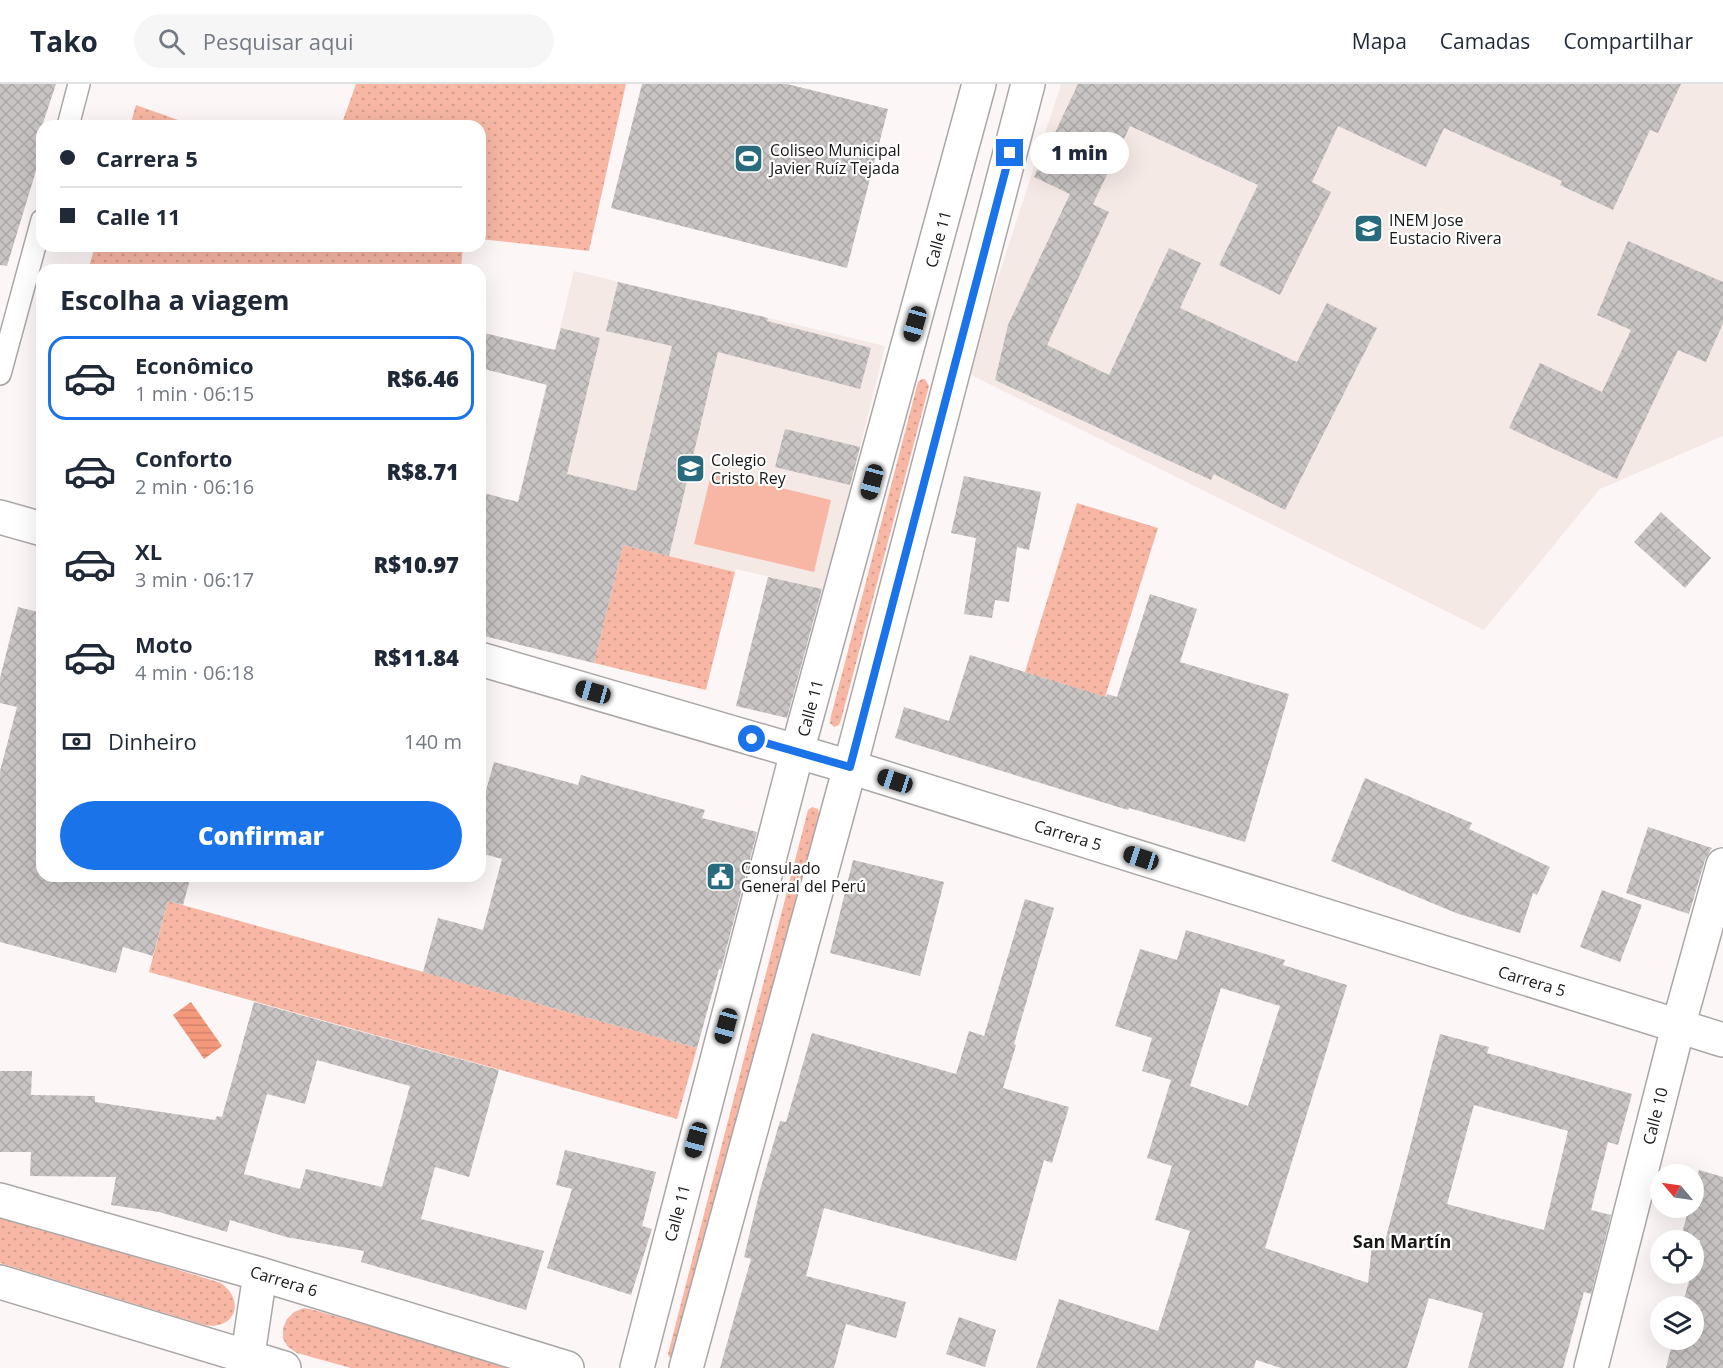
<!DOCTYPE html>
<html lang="pt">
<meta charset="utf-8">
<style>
body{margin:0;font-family:"Open Sans",sans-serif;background:#f6f6f7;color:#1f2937;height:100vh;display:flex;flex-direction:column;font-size:22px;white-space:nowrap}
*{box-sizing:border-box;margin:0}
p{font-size:20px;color:#747a83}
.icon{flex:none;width:33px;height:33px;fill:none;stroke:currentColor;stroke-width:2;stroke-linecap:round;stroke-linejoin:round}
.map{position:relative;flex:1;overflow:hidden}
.drawer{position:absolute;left:36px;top:180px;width:450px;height:618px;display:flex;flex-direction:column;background:#fff;border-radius:18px;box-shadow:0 6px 24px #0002}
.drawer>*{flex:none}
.banner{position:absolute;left:36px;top:36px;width:450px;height:132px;border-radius:18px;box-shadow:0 6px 24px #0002;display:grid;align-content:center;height:132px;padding:0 24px;background:#fff}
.needle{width:39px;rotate:299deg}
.tools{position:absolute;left:1650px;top:1080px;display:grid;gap:12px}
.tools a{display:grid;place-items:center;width:54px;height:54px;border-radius:50%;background:#fff;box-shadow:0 6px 24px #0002;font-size:30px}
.end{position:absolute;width:27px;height:27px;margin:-14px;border:8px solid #1a73e8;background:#fff;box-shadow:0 0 0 3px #fff}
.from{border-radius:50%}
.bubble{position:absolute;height:42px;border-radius:21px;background:#fff;box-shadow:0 6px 24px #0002;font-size:20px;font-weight:800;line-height:42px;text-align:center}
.car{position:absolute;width:18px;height:36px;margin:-18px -9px;border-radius:8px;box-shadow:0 0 4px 2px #0007;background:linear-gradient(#222 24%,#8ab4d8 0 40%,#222 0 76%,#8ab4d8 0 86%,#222 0)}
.banner b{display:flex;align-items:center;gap:21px;height:57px;font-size:22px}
.banner b+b{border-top:2px solid #e0e1e3}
.banner i{width:15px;height:15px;background:#1f2937}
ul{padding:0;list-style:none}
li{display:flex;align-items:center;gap:18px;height:84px;margin:0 12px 9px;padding:0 12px;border:3px solid transparent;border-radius:18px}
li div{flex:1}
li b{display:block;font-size:22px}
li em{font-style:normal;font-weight:800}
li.current{border-color:#1a73e8}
li>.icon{width:54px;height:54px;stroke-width:1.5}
h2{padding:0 24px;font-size:27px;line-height:72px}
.pay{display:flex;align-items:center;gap:15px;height:66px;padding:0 24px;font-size:22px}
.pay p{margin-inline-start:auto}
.action{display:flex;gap:12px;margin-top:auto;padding:12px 24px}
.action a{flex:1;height:69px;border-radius:36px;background:#1a73e8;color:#fff;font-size:24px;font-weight:800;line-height:69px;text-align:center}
header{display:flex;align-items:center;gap:36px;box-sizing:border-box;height:84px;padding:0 30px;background:#fff;border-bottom:2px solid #e0e1e3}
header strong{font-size:28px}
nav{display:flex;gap:33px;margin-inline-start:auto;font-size:21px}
.search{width:420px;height:54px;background:#f6f6f7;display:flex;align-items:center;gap:15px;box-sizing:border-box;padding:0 21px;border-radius:33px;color:#747a83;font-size:22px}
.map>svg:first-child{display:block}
.built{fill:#f5e9e5}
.green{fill:url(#green-dots)}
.pitch{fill:#f7b7a4}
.water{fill:url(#water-rules)}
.building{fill:url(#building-cross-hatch);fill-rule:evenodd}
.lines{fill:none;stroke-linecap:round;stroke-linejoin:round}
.service-casing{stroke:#aba7a6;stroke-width:24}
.minor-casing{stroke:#aba7a6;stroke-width:36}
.tertiary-casing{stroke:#aba7a6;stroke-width:36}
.service{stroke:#fff;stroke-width:21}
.minor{stroke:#fff;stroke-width:33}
.tertiary{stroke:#fff;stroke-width:33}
.route{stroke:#1a73e8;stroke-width:8}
.labels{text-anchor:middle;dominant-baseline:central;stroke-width:4.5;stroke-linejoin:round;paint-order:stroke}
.poi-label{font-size:16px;fill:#181716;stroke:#fff;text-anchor:start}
.street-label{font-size:16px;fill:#181716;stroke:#fff}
.neighbourhood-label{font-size:18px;font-weight:bold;fill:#181716;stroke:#fff}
</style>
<header>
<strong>Tako</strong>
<div class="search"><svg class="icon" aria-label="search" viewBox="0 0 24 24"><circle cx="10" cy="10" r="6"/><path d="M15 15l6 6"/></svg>Pesquisar aqui</div>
<nav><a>Mapa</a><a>Camadas</a><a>Compartilhar</a></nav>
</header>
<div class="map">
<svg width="1723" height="1284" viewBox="0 0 1723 1284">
<defs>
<pattern id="green-dots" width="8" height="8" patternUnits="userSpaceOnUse" patternTransform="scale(1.5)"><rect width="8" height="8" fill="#f7b7a4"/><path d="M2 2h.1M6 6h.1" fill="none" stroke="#d39d8c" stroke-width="1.8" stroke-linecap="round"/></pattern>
<pattern id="water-rules" width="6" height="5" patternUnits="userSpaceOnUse" patternTransform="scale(1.5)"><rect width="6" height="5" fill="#f5997c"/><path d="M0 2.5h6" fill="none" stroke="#d1836a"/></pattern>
<pattern id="building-cross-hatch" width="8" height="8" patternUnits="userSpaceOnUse" patternTransform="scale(1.5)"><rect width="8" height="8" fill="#c8c4c3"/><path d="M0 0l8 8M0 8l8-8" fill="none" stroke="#aba8a7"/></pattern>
</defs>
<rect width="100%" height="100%" fill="#fcf7f6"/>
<path class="built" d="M 1061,0 L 1723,0 L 1723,352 L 1600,405 L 1484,546 L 967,289 Z
M 574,187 L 885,262 L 825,506 L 736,485 L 735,488 L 623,461 L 594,579 L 485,552 Z"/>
<path class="green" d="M 356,0 L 626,0 L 589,167 L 480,155 L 480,42 L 341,42 Z
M 136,21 L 195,42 L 130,42 Z
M 95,162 L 463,162 L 461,186 L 88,186 Z
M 922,295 L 925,295 L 929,302 L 841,636 L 839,641 L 834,643 L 830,639 L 831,632 L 918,298 Z
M 1077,419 L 1158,444 L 1091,658 L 1060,648 L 1073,603 L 1025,588 Z
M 623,461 L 735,488 L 706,606 L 594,579 Z
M 812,723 L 818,725 L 819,730 L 680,1267 L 675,1275 L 669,1273 L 668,1270 L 808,726 Z
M 168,817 L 697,964 L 677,1035 L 149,888 Z
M 0,1131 L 221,1199 C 246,1217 235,1247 204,1241 L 0,1179 Z
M 304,1224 L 314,1226 L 521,1284 L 351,1284 L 297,1269 L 288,1263 L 283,1255 L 283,1244 L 287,1235 L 294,1228 Z"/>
<path class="pitch" d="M 712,387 L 831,416 L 814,488 L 694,460 Z"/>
<path class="water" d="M 191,918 L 222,962 L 204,975 L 173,931 Z"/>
<path class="building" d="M 0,0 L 56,0 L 42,42 L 42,67 L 7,182 L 0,181 Z
M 642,0 L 787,0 L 888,25 L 847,184 L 611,124 Z
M 1078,0 L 1681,0 L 1658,49 L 1650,46 L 1613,126 L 1560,101 L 1562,97 L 1444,44 L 1426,83 L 1338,42 L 1312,98 L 1331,108 L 1280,211 L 1219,181 L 1258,101 L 1130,42 L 1093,120 L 1084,116 L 1109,128 L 1047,261 L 1109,291 L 1169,164 L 1201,179 L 1180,224 L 1297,278 L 1327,219 L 1377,244 L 1285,426 L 1214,390 L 1211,396 L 995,296 L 1008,241 L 1070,110 L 1034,93 Z
M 1628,157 L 1723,198 L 1723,239 L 1706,278 L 1678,266 L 1617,395 L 1509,344 L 1540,279 L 1602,308 L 1631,246 L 1597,231 Z
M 618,198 L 768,234 L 767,237 L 871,264 L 860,305 L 718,268 L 669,472 L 623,461 L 594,579 L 480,551 L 480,408 L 518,418 L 547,301 L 480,284 L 480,248 L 555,266 L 561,244 L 600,254 L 567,390 L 636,407 L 672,262 L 606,247 Z
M 785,345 L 860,363 L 850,401 L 775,383 Z
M 964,392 L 1041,408 L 1029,466 L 1017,463 L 1009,518 L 995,516 L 992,534 L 964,530 L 976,454 L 951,449 Z
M 1661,428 L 1711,474 L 1685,504 L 1634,458 Z
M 768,493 L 822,505 L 787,634 L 736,622 Z
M 1150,510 L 1197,525 L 1180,578 L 1289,610 L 1245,758 L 1129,724 L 1128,726 L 895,654 L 904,623 L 949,637 L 970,571 L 1106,613 L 1107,610 L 1117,613 Z
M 18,523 L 42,529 L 42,792 L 191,792 L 183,821 L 168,817 L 153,872 L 123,863 L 116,889 L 0,858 L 0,687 L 17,623 L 0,619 L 0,594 Z
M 494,678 L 578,701 L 581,691 L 608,699 L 705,726 L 702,734 L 757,748 L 721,885 L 719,885 L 697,964 L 423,888 L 438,834 L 483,846 L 502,775 L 480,769 L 480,728 Z
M 1365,694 L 1472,739 L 1469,745 L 1550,783 L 1537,811 L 1533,809 L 1520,849 L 1456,829 L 1331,777 Z
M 1648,743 L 1712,764 L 1705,776 L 1689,830 L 1626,809 Z
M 853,776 L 944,798 L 920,892 L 830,869 Z
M 1602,806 L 1642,821 L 1620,878 L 1580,863 Z
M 1025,815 L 1054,824 L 1014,960 L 1016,961 L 1003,1004 L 1069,1023 L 1052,1079 L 1044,1076 L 1016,1177 L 824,1124 L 806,1192 L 906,1218 L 896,1254 L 846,1240 L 834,1284 L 720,1284 L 751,1175 L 744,1173 L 760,1106 L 780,1037 L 786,1038 L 812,949 L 956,990 L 969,947 L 984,952 Z
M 1186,846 L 1285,876 L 1283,881 L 1347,901 L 1265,1164 L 1368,1199 L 1373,1151 L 1385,1157 L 1440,950 L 1489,963 L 1487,969 L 1632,1010 L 1618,1061 L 1608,1058 L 1591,1126 L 1611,1131 L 1591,1210 L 1584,1208 L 1563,1284 L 1468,1284 L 1483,1229 L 1429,1214 L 1407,1284 L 1281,1284 L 1256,1276 L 1254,1284 L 1036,1284 L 1059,1215 L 1158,1247 L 1190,1147 L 1155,1136 L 1172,1082 L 1147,1074 L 1171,996 L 1142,987 L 1152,954 L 1115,942 L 1140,865 L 1177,876 ZM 1221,904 L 1280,922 L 1248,1022 L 1190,1002 ZM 1474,1021 L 1568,1047 L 1544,1146 L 1447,1120 Z
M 254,918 L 499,986 L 469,1093 L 435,1083 L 421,1135 L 544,1167 L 526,1226 L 361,1178 L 364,1167 L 286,1153 L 230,1136 L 227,1148 L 159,1128 L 111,1121 L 116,1093 L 30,1092 L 31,1068 L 0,1068 L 0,987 L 32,987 L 31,1011 L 95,1012 L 95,1018 L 215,1036 L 217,1032 L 222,1033 ZM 317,976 L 410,1002 L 382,1103 L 306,1085 L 300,1105 L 244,1090 L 267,1010 L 305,1020 Z
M 565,1066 L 656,1088 L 642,1142 L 652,1145 L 631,1211 L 547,1184 L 572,1105 L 556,1101 Z
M 1699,1086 L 1723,1093 L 1723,1284 L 1666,1284 L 1673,1256 L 1694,1256 L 1694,1222 L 1682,1222 L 1691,1190 L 1694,1190 L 1694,1181 L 1700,1156 L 1680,1156 L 1689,1124 L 1694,1124 L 1694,1106 Z
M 959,1233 L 996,1246 L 985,1283 L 946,1270 Z"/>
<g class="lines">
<defs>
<path id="service" d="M 68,42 L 79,0
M 0,290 L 42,136"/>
<path id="minor" d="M 1028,0 L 850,683 L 1723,956
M 797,668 L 979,0
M 0,1116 L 260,1190 L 567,1284
M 0,1198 L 284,1284
M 246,1284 L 260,1190
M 1591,1284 L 1678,943 L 1723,781"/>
<path id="tertiary" d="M 0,433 L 42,445
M 480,575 L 850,683 L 686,1284
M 637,1284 L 797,668"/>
</defs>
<use href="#service" class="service-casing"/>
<use href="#minor" class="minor-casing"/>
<use href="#tertiary" class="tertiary-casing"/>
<use href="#service" class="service"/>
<use href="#minor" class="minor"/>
<use href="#tertiary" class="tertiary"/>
</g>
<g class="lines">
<path class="route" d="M 752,655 L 850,683 L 1010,69"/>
</g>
<defs>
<symbol id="stadium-square" viewBox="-11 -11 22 22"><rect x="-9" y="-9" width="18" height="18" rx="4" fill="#286b7d" stroke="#fff"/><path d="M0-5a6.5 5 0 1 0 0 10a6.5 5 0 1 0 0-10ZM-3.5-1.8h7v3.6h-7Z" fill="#fff"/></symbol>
<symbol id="school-square" viewBox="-11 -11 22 22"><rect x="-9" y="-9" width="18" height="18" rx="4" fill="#286b7d" stroke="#fff"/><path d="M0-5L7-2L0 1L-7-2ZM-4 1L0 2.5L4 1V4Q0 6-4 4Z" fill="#fff"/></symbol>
<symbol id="civic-square" viewBox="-11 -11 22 22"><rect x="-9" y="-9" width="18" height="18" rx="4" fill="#286b7d" stroke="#fff"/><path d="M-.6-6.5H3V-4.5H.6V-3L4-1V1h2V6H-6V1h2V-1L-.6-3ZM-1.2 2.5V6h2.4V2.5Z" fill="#fff"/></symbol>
</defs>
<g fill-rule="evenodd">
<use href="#stadium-square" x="732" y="58" width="33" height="33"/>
<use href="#school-square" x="1352" y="128" width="33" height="33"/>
<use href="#school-square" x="674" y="368" width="33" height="33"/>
<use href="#civic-square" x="704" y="776" width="33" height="33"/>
</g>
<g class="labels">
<g class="poi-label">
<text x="770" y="66">Coliseo Municipal<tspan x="770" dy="18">Javier Ruíz Tejada</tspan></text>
<text x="1389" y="136">INEM Jose<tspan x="1389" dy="18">Eustacio Rivera</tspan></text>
<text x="711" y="376">Colegio<tspan x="711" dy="18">Cristo Rey</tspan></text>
<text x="741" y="784">Consulado<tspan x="741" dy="18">General del Perú</tspan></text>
</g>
<g class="street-label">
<text transform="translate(938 155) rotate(-75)">Calle 11</text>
<text transform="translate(810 624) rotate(-75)">Calle 11</text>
<text transform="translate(1068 751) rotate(17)">Carrera 5</text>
<text transform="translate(1532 897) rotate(17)">Carrera 5</text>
<text transform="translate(1655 1032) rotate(-76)">Calle 10</text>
<text transform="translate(677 1129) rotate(-75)">Calle 11</text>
<text transform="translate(284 1197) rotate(17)">Carrera 6</text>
</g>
<g class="neighbourhood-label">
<text x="1402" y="1157">San Martín</text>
</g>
</g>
</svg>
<div class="tools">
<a><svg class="needle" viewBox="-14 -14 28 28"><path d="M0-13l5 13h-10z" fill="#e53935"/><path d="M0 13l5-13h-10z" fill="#747a83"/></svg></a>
<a><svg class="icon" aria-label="locate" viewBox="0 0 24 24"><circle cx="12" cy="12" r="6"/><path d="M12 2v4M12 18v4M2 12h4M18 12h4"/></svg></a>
<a><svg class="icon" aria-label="layers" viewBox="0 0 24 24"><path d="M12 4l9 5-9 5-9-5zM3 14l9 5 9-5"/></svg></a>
</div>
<i class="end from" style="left:752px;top:655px"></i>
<i class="end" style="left:1010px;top:69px"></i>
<div class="bubble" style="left:1030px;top:48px;width:99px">1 min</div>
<i class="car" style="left:915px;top:240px;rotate:196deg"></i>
<i class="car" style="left:872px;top:398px;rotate:195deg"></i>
<i class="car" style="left:593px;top:608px;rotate:286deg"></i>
<i class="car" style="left:895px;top:697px;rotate:288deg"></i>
<i class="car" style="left:1141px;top:774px;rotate:288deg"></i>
<i class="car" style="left:726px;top:942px;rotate:195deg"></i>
<i class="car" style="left:696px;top:1056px;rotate:195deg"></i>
<div class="banner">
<b><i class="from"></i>Carrera 5</b>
<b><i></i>Calle 11</b>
</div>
<section class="drawer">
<h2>Escolha a viagem</h2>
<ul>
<li class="current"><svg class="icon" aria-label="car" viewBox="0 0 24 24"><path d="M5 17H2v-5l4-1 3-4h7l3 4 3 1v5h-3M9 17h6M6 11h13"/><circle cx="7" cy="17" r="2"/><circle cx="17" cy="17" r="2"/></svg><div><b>Econômico</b><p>1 min · 06:15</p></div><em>R$6.46</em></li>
<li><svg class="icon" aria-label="car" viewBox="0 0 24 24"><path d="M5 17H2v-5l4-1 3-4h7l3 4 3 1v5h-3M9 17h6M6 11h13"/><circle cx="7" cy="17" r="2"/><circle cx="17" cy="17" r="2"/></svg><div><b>Conforto</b><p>2 min · 06:16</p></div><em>R$8.71</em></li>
<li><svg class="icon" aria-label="car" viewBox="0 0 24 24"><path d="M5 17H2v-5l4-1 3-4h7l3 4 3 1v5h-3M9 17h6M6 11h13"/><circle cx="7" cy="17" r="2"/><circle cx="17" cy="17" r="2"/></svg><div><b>XL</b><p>3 min · 06:17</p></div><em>R$10.97</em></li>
<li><svg class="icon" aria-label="car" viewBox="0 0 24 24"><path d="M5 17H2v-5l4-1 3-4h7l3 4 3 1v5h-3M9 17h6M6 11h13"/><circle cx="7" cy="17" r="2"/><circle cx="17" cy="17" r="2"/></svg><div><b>Moto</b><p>4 min · 06:18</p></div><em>R$11.84</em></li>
</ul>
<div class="pay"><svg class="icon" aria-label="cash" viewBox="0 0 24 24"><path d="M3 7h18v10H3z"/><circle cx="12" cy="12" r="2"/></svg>Dinheiro<p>140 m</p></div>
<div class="action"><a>Confirmar</a></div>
</section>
</div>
